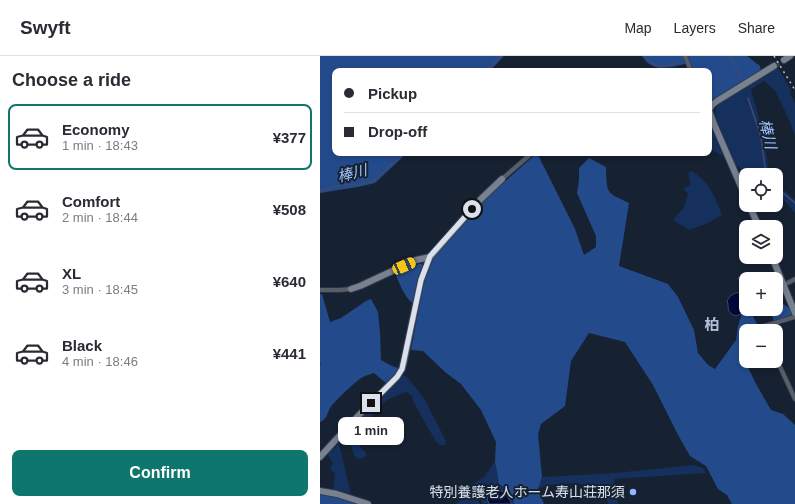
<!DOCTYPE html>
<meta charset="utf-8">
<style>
body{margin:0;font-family:Helvetica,"Noto Sans JP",sans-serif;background:#f7f7f7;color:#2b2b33;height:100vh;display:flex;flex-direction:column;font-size:15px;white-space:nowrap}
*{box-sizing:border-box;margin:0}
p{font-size:13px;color:#7c7c81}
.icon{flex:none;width:22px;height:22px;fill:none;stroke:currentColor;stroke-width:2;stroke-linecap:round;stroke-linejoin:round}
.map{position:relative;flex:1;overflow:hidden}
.side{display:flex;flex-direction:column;background:#fff;width:320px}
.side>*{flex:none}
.guide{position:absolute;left:12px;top:12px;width:380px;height:88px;border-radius:8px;box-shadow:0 2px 6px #0003;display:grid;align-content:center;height:88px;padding:0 12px;background:#fff}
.buttons{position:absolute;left:419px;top:112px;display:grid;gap:8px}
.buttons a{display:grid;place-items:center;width:44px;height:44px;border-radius:8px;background:#fff;box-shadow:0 2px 6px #0003;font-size:20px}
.end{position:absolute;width:18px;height:18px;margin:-9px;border:5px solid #dae1ed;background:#111;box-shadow:0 0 0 2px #111}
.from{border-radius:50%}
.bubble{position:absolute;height:28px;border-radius:8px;background:#fff;box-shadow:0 2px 6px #0003;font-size:13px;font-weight:700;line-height:28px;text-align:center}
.car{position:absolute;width:12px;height:24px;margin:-12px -6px;border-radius:5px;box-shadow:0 0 3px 1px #0007;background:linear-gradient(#f5c518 24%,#345 0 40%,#f5c518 0 76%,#345 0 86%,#f5c518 0)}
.guide b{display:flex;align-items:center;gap:14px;height:38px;font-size:15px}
.guide b+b{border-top:1px solid #e1e1e2}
.guide i{width:10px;height:10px;background:#2b2b33}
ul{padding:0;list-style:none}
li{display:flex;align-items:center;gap:12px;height:66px;margin:0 8px 6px;padding:0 4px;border:2px solid transparent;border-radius:8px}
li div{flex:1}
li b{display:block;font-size:15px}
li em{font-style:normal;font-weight:700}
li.current{border-color:#0f766e}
li>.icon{width:36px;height:36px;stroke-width:1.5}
h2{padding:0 12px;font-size:18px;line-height:48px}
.cta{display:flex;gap:8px;margin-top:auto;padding:8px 12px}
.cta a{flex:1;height:46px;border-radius:8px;background:#0f766e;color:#fff;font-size:16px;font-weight:700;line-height:46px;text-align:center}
header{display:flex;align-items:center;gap:24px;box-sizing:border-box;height:56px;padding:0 20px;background:#fff;border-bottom:1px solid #e1e1e2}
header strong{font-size:19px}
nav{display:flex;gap:22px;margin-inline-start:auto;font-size:14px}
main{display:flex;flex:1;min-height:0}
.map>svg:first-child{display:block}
.green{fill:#15305d}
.forest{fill:#234b8c}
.water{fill:#000938;stroke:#414a6e}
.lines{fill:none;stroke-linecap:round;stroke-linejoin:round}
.stream{stroke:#414a6e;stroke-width:1.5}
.secondary-tunnel{stroke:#333e4e;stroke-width:6;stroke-dasharray:6 3;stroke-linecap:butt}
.street-casing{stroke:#313c4c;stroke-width:5.5}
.secondary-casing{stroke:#313c4c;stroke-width:8}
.street{stroke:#585e67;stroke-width:4}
.secondary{stroke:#78818f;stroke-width:6}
.rail{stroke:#bac2cf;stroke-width:1.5;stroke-dasharray:2 4;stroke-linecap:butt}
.route{stroke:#dae1ed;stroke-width:5}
.poi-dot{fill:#8eb8fd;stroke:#162132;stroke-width:1.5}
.labels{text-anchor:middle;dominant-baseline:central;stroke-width:4;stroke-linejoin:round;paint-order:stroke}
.poi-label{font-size:14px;fill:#dae1ed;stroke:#162132;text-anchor:end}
.water-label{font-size:15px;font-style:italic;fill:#a0c3fc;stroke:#162132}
.neighbourhood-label{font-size:15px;font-weight:bold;fill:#b2c0d7;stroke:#162132}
</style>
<header>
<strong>Swyft</strong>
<nav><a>Map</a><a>Layers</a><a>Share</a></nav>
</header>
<main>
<section class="side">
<h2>Choose a ride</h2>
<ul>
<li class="current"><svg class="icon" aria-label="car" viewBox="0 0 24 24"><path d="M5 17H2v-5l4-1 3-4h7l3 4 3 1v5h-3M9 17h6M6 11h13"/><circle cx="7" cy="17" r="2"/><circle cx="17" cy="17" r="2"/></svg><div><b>Economy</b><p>1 min · 18:43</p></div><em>¥377</em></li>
<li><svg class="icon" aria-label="car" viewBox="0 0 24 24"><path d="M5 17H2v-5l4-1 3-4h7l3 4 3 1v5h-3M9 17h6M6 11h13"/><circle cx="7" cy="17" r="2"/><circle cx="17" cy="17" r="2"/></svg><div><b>Comfort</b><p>2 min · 18:44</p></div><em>¥508</em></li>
<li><svg class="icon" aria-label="car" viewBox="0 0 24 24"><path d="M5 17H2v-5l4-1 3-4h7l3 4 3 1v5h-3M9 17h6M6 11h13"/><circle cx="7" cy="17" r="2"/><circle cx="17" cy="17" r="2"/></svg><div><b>XL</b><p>3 min · 18:45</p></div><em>¥640</em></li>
<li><svg class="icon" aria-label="car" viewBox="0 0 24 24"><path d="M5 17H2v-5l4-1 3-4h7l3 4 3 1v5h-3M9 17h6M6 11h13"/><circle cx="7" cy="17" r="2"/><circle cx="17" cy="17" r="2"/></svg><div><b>Black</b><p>4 min · 18:46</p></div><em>¥441</em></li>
</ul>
<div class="cta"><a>Confirm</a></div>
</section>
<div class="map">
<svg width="475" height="448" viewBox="0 0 475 448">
<rect width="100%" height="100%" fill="#162132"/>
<path class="green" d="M 458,12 L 471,34 L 470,38 L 475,47 L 475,79 L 467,59 L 455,35 L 444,25 L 431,33 L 444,82 L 449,119 L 428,119 L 414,107 L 395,60 C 395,54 396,51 400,47 Z
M 389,73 L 392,73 L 403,100 L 389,92 Z
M 371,115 C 389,124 395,141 402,159 L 388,167 L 369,174 L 353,164 L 364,151 L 368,138 L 363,132 L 371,129 L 368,117 Z
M 456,130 L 465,135 L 475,144 L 475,157 L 463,143 L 456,138 Z
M 83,320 L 86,320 L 104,342 L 126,385 L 125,389 C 120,390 118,387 115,384 L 93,345 L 92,340 L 87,336 C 82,337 67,343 63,347 L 62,350 L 59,353 L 55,353 L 53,350 L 66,336 Z
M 49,355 L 52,358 C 52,364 52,370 48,375 L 38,377 C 37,382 37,387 40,391 C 43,395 45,393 47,399 L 43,402 L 38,403 C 34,400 33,397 32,393 C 30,388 28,381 30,377 C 32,370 44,359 49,355 Z
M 19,388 L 31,438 L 13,433 L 15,417 L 11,415 L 11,411 L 13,407 L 7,398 Z
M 175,405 L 179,428 L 189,434 L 194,448 L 192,448 L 191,446 L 167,442 L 169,448 L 163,448 L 153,428 L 164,421 Z
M 372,409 L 383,412 L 386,417 L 294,423 L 298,448 L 288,448 L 284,431 C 266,428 235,424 218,433 L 222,421 L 296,417 Z
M 152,432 L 160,448 L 136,448 Z"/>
<path class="forest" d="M 0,0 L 184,0 L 170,15 L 15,15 L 15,97 L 87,97 L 55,127 L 38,131 L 0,137 Z
M 322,0 L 427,0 L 440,10 L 441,15 L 390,45 L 389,45 L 389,15 L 374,15 L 370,7 C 352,10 334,19 322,0 Z
M 217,97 L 255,173 L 264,199 L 276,191 L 276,180 L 257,137 L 259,124 L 259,112 L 269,102 L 286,111 C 287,137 285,136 309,147 L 299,210 L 348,228 L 358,241 L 374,274 L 378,297 L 388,309 L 395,313 L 416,284 L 418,270 L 423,254 L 424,248 L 418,221 L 423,220 L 426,226 L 426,254 L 431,253 L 456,253 L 456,245 L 459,245 L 469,252 L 473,259 L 454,265 L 450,255 L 433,260 L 438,270 L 439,275 L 426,275 L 426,282 L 422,287 L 426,298 L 425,305 L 435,326 L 451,354 L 463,358 L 475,369 L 475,448 L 412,448 L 407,439 L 398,433 L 386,410 L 370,400 L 358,379 L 333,329 L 305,286 L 269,277 L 251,305 L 245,350 L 221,368 L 218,378 L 222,421 L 218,433 L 224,448 L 194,448 L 189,434 L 179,428 L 175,405 L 176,386 L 161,354 L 141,328 L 125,316 L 103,295 L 91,294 L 99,251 L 105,222 L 114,200 L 143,168 L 173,136 Z
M 99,208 L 102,208 L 102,212 L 97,226 L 93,247 C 85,243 79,226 75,217 Z
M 0,238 L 2,238 L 10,266 L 21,262 L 46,245 L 51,243 L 58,256 L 60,277 L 61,304 L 72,310 L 78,312 L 76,318 L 67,328 L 54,317 C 51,318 48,319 45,320 C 36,324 19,342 12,349 C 7,355 8,363 0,366 L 0,309 L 1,308 L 0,307 Z
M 0,438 L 16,441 L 36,448 L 0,448 Z"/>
<path class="water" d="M 420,236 C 424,243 424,251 421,258 L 416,260 C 409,257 408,255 408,248 C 407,245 407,244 409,242 C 411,238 416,237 420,236 Z
M 183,435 L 187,440 L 192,448 L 169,448 L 167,442 C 170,438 177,436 183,435 Z"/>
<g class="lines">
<path class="stream" d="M 325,0 C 336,14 341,11 357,7
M 409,0 L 421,21
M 166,15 L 181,0
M 428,42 L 441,81 L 446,119
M 456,131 L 475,147
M 0,135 L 20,129 L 41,128 L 53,125 L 66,114 L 83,97"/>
<path class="secondary-tunnel" d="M 454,10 L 464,4"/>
<defs>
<path id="street" d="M 365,0 L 371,15
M 182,123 L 212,97
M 464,229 L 475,223
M 0,234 L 20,234 L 31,233
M 443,275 L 441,271 L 475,261
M 456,302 L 475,343"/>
<path id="secondary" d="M 464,4 L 470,0
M 426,142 L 394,68 L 389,54 L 392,49 L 397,45 L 454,10
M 429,149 L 439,171
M 452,201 L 475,257
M 31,233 L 40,230 L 96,204 L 110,201
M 0,401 L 34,364 L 77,321 L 82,313 L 84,305 L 101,224 L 110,201 L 161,143 L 182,123
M 0,435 L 17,438 L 48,448"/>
</defs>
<use href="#street" class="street-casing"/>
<use href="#secondary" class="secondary-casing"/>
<use href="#street" class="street"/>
<use href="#secondary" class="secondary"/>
<path class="rail" d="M 454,0 L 475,34"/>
</g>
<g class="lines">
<path class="route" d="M 51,347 L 77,321 L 82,313 L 101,224 L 110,200 L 152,153"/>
</g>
<circle class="poi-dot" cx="313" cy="436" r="4"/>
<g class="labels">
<g class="poi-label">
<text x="305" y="436">特別養護老人ホーム寿山荘那須</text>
</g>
<g class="water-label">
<text transform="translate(448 78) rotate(77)">棒川</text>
<text transform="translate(32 117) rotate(-14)">棒川</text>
</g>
<g class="neighbourhood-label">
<text x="392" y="268">柏</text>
</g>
</g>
</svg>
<div class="buttons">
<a><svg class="icon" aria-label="locate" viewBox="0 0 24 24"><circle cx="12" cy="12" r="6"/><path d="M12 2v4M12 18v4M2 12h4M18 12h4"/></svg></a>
<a><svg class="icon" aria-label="layers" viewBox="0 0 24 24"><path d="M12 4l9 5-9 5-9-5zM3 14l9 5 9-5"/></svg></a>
<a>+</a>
<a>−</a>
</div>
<i class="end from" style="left:152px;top:153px"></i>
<i class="end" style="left:51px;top:347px"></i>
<div class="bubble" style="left:18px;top:361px;width:66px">1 min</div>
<i class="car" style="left:84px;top:210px;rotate:66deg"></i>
<div class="guide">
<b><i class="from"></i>Pickup</b>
<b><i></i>Drop-off</b>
</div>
</div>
</main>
